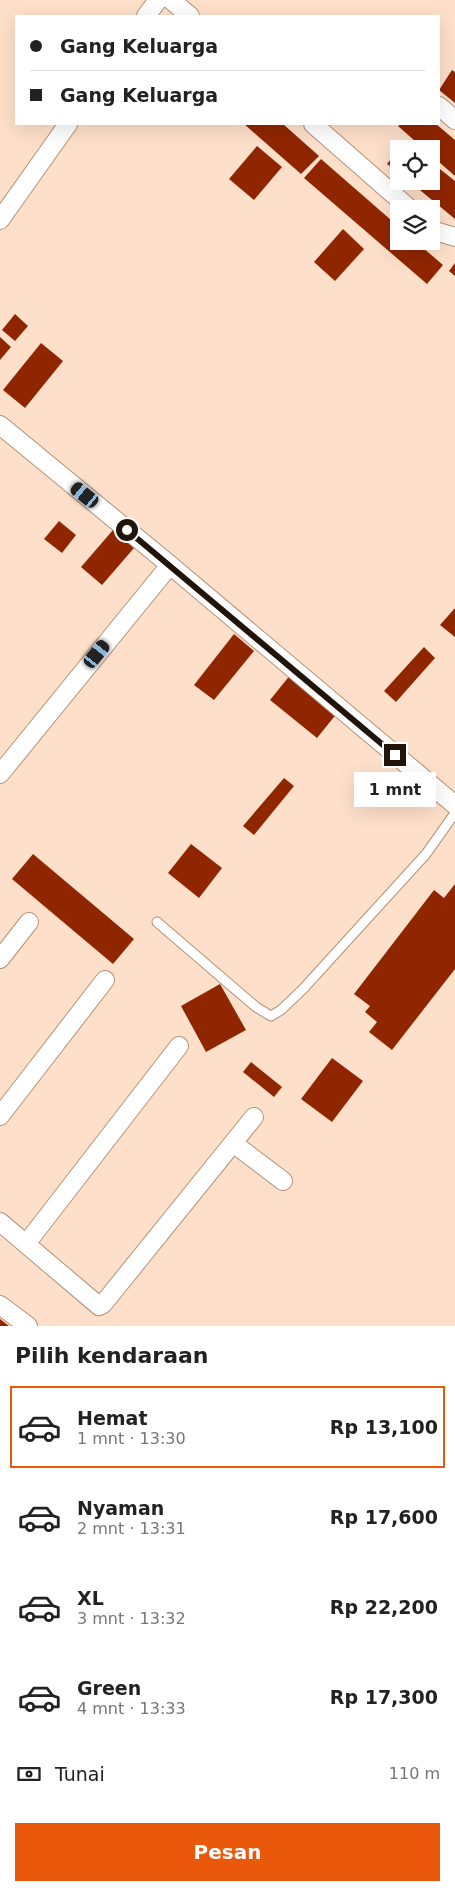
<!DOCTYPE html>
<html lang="id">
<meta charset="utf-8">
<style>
body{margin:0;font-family:"DejaVu Sans",sans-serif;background:#f2f2f2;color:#222;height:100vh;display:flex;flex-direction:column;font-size:19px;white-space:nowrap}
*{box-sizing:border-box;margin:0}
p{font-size:16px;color:#767676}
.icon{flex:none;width:28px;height:28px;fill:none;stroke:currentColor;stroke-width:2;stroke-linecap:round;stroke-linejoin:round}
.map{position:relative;height:1326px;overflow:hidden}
.side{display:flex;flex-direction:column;background:#fff;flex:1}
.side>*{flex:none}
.banner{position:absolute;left:15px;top:15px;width:425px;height:110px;border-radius:0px;box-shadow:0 5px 20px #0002;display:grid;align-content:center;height:110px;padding:0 15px;background:#fff}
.controls{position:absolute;left:390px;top:140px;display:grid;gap:10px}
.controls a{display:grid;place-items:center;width:50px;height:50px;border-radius:0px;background:#fff;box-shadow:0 5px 20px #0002;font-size:25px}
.end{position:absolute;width:22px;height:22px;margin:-11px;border:6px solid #21140b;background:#fff;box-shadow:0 0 0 2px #fff}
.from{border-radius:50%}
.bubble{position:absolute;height:35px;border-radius:0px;background:#fff;box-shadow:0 5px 20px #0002;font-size:16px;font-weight:600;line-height:35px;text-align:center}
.car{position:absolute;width:15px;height:30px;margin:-15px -8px;border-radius:6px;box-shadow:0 0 4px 1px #0007;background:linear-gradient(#222 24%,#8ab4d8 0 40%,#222 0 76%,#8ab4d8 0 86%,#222 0)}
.banner b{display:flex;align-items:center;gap:18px;height:48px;font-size:19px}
.banner b+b{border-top:1px solid #e0e0e0}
.banner i{width:12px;height:12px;background:#222}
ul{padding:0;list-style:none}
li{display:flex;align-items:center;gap:15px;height:82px;margin:0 10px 8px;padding:0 5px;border:2px solid transparent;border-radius:0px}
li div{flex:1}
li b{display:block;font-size:19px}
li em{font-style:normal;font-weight:600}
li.selected{border-color:#ea580c}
li>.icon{width:45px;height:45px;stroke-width:1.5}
h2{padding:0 15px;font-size:22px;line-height:60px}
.pay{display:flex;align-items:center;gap:12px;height:55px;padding:0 15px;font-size:19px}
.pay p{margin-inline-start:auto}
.cta{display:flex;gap:10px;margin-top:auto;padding:10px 15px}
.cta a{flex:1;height:58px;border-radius:0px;background:#ea580c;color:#fff;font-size:20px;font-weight:600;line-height:58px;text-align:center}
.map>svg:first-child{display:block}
.building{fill:#902600}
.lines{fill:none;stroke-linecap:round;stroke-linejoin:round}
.lane-casing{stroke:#b49178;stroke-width:11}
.street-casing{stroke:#b49178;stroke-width:20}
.lane{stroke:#fff;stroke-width:9}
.street{stroke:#fff;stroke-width:18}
.route{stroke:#21140b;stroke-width:6}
</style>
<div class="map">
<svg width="455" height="1326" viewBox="0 0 455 1326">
<rect width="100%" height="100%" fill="#fee0ca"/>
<path class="building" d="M 452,70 L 455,72 L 455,103 L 439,90 Z
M 244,124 L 283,124 L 319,156 L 301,174 Z
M 401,124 L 436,124 L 455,140 L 455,176 L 431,155 L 431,149 L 424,149 L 398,126 Z
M 406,141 L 415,149 L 399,149 Z
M 257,146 L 282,167 L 254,200 L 229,179 Z
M 399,149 L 399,173 L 387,164 Z
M 321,159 L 399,227 L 399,241 L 415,241 L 443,265 L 427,284 L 304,178 Z
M 431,162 L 455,181 L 455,219 L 409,181 L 431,181 Z
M 343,229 L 364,249 L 335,281 L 314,262 Z
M 455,263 L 455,276 L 449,271 Z
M 15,314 L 28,326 L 15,341 L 2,330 Z
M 0,337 L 11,347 L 0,360 Z
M 41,343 L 63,361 L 25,408 L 3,390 Z
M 59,521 L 76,535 L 62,553 L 44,539 Z
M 113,530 L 134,548 L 102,585 L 81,567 Z
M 455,608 L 455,637 L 440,625 Z
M 234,634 L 254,651 L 214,700 L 194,685 Z
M 424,647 L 435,658 L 396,702 L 384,691 Z
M 291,674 L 338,712 L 317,738 L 270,700 Z
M 284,778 L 294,786 L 254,835 L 243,826 Z
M 191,844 L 222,868 L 199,898 L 168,873 Z
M 33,854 L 134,939 L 113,964 L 12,879 Z
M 455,884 L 455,969 L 392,1050 L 369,1032 L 377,1022 L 365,1012 L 370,1006 L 354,994 L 434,890 L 444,898 Z
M 220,984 L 246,1030 L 206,1052 L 181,1006 Z
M 332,1058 L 363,1081 L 332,1122 L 301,1099 Z
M 251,1062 L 282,1087 L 274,1097 L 243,1072 Z
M 0,1319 L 9,1326 L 0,1326 Z"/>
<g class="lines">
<defs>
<path id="lane" d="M 157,922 L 256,1007 L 271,1016 L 281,1010 L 303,989 L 426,854 L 455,813"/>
<path id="street" d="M 171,0 L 190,16
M 146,16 L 158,0
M 439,106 L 455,120
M 313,124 L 410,209
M 0,220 L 68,124
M 431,227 L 435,231 L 455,237
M 0,425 L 170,565 L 455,805
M 0,774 L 170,565
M 0,959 L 29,922
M 0,1116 L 105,980
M 233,1143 L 283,1181
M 0,1222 L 99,1306 L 103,1304 L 254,1117
M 26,1244 L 179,1046
M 0,1305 L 28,1326"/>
</defs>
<use href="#lane" class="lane-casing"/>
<use href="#street" class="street-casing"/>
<use href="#lane" class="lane"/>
<use href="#street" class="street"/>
</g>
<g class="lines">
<path class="route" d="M 127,530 L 395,755"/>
</g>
</svg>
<div class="controls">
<a><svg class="icon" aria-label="locate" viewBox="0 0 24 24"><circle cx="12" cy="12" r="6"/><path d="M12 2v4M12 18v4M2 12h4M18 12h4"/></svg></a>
<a><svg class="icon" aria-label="layers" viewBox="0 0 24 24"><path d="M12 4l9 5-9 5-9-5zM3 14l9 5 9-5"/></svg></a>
</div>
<i class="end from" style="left:127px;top:530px"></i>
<i class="end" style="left:395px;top:755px"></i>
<div class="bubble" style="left:354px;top:772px;width:82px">1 mnt</div>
<i class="car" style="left:85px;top:495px;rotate:309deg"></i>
<i class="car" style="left:97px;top:654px;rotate:39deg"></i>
<div class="banner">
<b><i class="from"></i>Gang Keluarga</b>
<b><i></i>Gang Keluarga</b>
</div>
</div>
<section class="side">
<h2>Pilih kendaraan</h2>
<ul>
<li class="selected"><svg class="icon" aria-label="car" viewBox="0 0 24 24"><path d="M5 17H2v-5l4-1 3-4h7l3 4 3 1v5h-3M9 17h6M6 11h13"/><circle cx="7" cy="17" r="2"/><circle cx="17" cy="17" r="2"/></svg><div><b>Hemat</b><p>1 mnt · 13:30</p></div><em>Rp 13,100</em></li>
<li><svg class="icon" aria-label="car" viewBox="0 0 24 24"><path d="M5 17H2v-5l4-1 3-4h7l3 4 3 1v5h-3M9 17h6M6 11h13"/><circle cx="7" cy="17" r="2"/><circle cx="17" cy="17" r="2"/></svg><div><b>Nyaman</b><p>2 mnt · 13:31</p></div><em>Rp 17,600</em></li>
<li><svg class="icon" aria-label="car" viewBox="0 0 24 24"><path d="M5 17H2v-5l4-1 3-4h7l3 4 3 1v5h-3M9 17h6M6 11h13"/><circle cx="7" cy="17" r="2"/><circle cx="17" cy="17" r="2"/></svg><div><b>XL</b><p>3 mnt · 13:32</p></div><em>Rp 22,200</em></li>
<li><svg class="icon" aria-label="car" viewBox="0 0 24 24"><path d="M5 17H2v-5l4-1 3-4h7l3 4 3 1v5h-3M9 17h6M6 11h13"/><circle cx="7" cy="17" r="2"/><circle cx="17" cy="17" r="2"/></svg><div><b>Green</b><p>4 mnt · 13:33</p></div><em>Rp 17,300</em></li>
</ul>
<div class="pay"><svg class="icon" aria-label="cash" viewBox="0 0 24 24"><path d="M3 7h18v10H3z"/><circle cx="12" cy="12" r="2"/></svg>Tunai<p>110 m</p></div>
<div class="cta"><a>Pesan</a></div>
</section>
